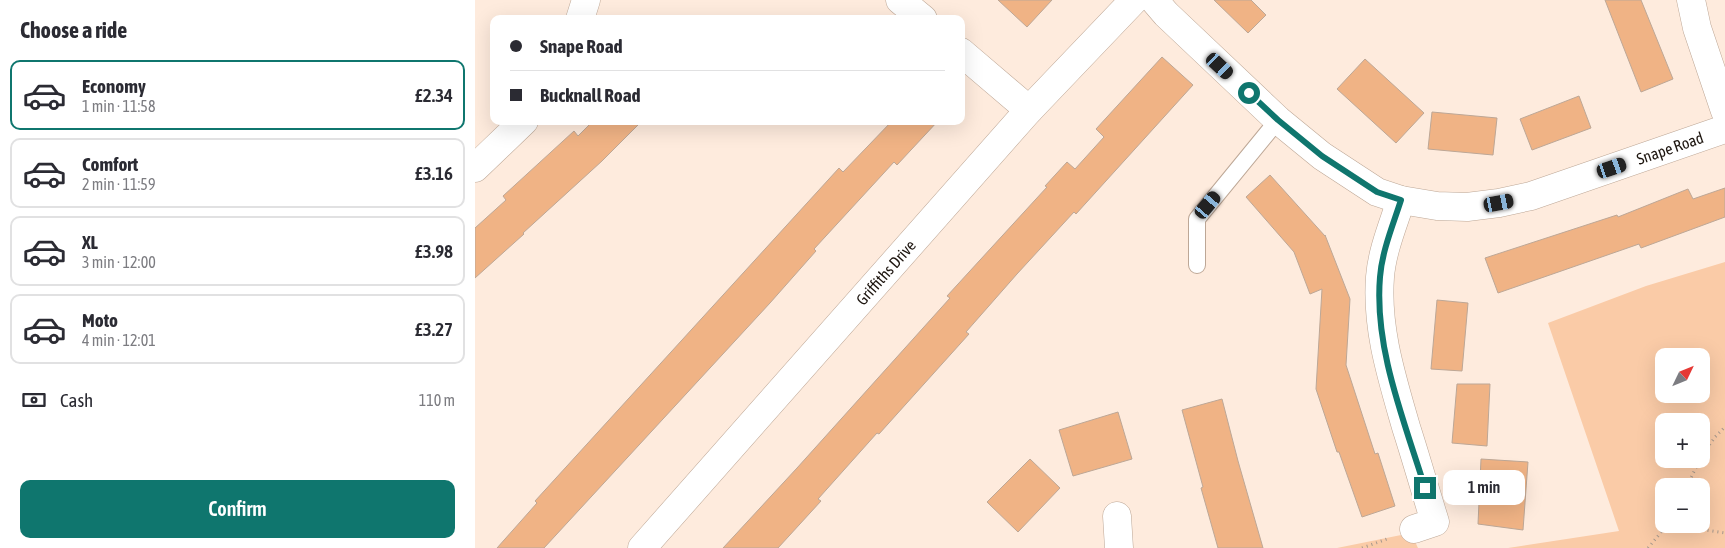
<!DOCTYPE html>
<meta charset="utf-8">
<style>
body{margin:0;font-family:"Asap Condensed",sans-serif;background:#f2f2f3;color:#2b2b33;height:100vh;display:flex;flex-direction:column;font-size:19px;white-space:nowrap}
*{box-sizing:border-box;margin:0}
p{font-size:16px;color:#7c7c81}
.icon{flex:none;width:28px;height:28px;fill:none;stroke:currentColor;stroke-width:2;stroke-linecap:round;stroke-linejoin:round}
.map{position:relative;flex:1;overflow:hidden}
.sheet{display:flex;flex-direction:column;background:#fff;width:475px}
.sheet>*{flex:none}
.top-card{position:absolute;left:15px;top:15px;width:475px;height:110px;border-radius:10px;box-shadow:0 5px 20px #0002;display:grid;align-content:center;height:110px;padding:0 20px;background:#fff}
.needle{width:32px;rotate:47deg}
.controls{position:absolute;left:1180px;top:348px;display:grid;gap:10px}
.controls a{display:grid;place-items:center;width:55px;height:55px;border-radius:10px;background:#fff;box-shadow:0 5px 20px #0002;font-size:25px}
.end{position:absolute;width:22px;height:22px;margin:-11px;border:6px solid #0f766e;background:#fff;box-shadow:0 0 0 2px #fff}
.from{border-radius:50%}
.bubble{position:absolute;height:35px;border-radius:10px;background:#fff;box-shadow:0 5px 20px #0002;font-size:16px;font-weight:600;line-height:35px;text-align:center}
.car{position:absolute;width:15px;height:30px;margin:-15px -8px;border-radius:6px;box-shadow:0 0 4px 1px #0007;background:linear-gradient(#222 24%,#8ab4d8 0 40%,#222 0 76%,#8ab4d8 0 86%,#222 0)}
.top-card b{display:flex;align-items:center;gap:18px;height:48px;font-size:19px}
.top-card b+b{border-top:1px solid #e1e1e2}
.top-card i{width:12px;height:12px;background:#2b2b33}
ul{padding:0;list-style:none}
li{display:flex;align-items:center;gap:15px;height:70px;margin:0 10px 8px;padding:0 10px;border:2px solid #e1e1e2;border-radius:10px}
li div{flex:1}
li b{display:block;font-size:19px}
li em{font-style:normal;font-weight:600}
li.active{border-color:#0f766e}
li>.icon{width:45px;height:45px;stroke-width:1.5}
h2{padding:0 20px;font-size:22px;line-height:60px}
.pay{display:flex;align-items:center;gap:12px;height:55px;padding:0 20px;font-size:19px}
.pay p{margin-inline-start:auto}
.cta{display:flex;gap:10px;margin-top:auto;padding:10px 20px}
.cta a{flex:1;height:58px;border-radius:10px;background:#0f766e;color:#fff;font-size:20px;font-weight:600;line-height:58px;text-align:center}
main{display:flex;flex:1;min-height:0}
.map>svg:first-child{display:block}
.green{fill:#facba7;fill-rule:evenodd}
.building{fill:#f0b385;stroke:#bda796}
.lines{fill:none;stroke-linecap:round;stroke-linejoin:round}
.service-casing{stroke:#bda796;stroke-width:18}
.minor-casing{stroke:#bda796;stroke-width:29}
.path{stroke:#a7988d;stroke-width:3;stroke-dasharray:1 4;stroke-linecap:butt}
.service{stroke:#fff;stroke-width:16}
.minor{stroke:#fff;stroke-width:28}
.route{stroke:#0f766e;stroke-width:6}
.labels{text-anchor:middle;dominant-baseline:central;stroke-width:5;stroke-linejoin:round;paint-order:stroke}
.street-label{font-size:16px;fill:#1d150f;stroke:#fcfcfc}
</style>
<main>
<section class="sheet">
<h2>Choose a ride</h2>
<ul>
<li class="active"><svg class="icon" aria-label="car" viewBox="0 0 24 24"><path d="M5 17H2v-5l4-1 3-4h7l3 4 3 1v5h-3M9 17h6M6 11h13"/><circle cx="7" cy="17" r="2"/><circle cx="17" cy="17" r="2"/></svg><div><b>Economy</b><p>1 min · 11:58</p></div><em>£2.34</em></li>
<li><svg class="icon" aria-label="car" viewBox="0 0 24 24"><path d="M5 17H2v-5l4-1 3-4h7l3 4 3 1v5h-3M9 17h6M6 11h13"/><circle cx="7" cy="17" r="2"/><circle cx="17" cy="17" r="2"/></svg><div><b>Comfort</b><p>2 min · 11:59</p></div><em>£3.16</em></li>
<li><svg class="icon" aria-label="car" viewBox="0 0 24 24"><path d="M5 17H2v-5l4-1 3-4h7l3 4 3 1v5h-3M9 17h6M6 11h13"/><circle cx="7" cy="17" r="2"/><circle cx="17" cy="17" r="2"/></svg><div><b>XL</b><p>3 min · 12:00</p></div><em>£3.98</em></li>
<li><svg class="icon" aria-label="car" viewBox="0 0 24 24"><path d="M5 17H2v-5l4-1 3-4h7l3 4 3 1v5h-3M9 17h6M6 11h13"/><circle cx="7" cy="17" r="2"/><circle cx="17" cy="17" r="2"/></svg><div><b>Moto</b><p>4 min · 12:01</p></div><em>£3.27</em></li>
</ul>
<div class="pay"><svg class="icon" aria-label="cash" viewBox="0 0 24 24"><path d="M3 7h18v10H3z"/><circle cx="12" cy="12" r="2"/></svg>Cash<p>110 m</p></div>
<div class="cta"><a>Confirm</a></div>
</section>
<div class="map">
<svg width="1250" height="548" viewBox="0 0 1250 548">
<rect width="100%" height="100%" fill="#feebdd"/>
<path class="green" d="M 1250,262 L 1250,548 L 1033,548 L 1144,531 L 1073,323 L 1171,286 ZM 1189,356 L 1226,356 L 1226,394 L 1189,394 ZM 1189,421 L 1226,421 L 1226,459 L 1189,459 ZM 1189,486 L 1226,486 L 1226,524 L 1189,524 Z
M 936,533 L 943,548 L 862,548 Z"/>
<path class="building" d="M 523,0 L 577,0 L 552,27 Z
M 739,0 L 776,0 L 791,15 L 773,33 Z
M 1130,0 L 1166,0 L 1198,79 L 1166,92 Z
M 687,57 L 718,85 L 601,214 L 599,212 L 542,274 L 491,332 L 494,334 L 404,434 L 402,433 L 343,499 L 346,501 L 303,548 L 248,548 L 322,468 L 475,298 L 472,296 L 572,187 L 570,186 L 592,162 L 600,169 L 629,137 L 621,129 Z
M 890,59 L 949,113 L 921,143 L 862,89 Z
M 1104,96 L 1116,128 L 1057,150 L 1045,119 Z
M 957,112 L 1022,118 L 1018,155 L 953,149 Z
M 118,121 L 167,121 L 127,161 L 48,233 L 49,234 L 0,278 L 0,228 L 31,200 L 28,196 L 99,131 L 103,136 Z
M 417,121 L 463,121 L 422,165 L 419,162 L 339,249 L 341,251 L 295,303 L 69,548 L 22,548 L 62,503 L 60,501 L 364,168 L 368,172 Z
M 795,175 L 850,236 L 850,235 L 875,299 L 871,365 L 900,454 L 903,453 L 920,506 L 887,517 L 864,452 L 862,452 L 841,389 L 847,289 L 835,294 L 819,252 L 771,197 Z
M 1250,188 L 1250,217 L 1166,248 L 1164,244 L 1023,293 L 1010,258 L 1142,215 L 1143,217 L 1213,189 L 1218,199 Z
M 962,300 L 993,303 L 987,371 L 956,369 Z
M 982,384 L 1015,384 L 1012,446 L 977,443 Z
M 747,399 L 763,461 L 788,548 L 743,548 L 726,488 L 728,487 L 707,410 Z
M 643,412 L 657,459 L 598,476 L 584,430 Z
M 555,459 L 585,488 L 543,532 L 512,502 Z
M 1006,459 L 1053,462 L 1048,530 L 1003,524 Z"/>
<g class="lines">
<defs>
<path id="service" d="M 722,265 L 722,219 L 803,120"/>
<g id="minor">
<path d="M 425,0 L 448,19"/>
<path id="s1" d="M 679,0 L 691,14 L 803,120 L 847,156 L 902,192 L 926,200 L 962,206 L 992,207 L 1024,203 L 1056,196 L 1250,129"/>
<path d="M 1216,0 L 1222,28 L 1250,111"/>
<path d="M 105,19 L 111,0"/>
<path d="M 486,52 L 554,110"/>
<path d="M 0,168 L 49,121"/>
<path d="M 926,200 C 918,225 907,251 905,277 C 901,329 917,378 931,427 C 941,458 950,490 960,522 L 939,529"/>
<path d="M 642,516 L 644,548"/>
<path id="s2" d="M 167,548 L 554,110 L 659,0"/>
</g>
</defs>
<use href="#service" class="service-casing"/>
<use href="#minor" class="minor-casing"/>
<path class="path" d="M 1226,457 L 1240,437 L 1250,427
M 1212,486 L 1225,459
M 1193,524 L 1250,533
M 887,548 L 912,539
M 1173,548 L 1193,524"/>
<use href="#service" class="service"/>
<use href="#minor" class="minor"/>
</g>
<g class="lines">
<path class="route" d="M 774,93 L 803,120 L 847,156 L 902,192 L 926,200 C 918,225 907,251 905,277 C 899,348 929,420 950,488"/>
</g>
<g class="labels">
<g class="street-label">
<text stroke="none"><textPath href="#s1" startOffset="599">Snape Road</textPath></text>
<text stroke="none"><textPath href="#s2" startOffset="368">Griffiths Drive</textPath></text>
</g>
</g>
</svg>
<div class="controls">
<a><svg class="needle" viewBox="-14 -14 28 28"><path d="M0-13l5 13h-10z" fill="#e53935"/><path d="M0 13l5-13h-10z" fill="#7c7c81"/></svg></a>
<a>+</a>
<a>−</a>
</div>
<i class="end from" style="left:774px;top:93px"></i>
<i class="end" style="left:950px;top:488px"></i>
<div class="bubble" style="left:968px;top:470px;width:82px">1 min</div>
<i class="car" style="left:745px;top:66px;rotate:133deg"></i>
<i class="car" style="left:1137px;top:168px;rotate:71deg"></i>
<i class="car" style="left:1024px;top:203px;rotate:79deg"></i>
<i class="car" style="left:733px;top:205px;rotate:40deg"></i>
<div class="top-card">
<b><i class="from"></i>Snape Road</b>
<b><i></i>Bucknall Road</b>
</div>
</div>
</main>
